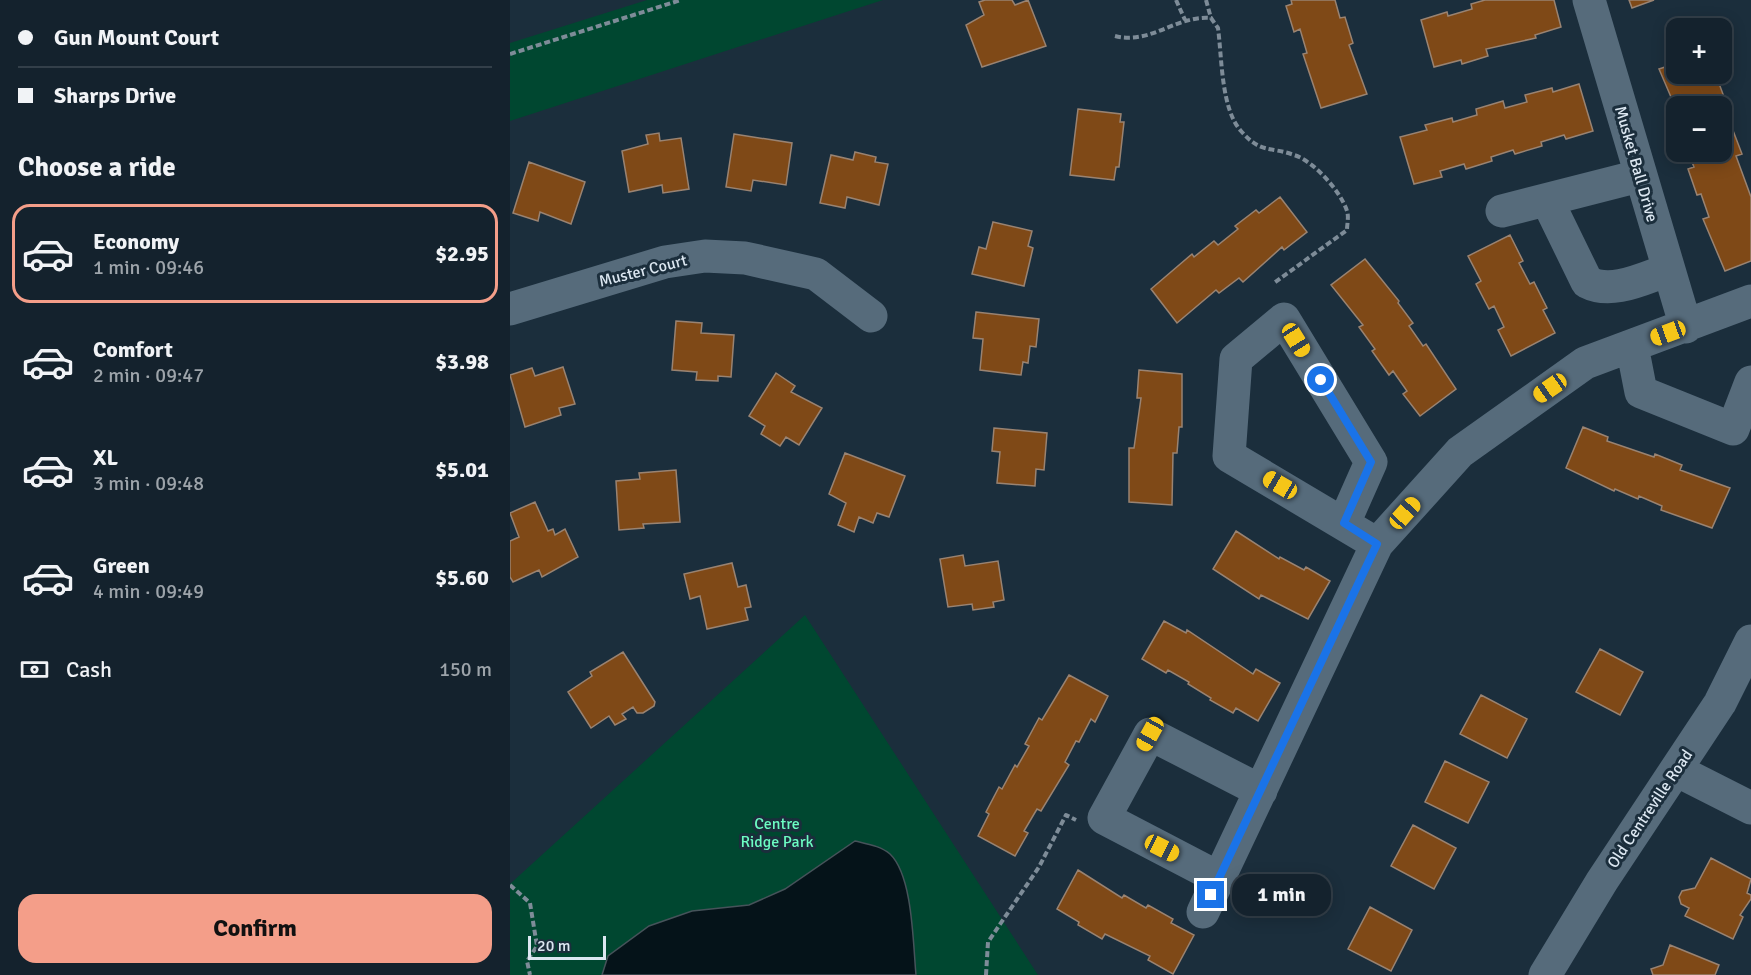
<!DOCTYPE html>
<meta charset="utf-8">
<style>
body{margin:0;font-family:Signika,sans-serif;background:#1d2a35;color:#f1f3f6;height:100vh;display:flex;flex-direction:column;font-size:22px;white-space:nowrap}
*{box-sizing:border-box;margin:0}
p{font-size:20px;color:#9da4aa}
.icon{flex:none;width:33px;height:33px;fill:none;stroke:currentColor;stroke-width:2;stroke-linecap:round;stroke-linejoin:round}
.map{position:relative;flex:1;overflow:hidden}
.details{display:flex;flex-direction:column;background:#14222d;width:510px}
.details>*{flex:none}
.banner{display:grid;align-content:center;height:132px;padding:0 18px;background:#14222d}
.tools{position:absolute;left:1156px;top:18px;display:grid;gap:12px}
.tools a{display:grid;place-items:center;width:66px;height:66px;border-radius:12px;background:#14222d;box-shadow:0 3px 15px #0003,0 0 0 2px #333f49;font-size:30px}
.scale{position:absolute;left:18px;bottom:15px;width:78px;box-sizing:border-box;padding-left:6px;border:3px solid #dce7f1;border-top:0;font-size:16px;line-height:21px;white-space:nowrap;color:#dce7f1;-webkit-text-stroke:4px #1b2e3c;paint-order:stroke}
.end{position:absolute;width:27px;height:27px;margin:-14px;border:8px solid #1a73e8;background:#fff;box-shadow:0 0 0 3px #fff}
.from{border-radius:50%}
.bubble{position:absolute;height:42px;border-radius:18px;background:#14222d;box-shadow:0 3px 15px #0003,0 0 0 2px #333f49;font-size:20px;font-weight:700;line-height:42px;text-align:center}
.car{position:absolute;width:18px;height:36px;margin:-18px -9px;border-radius:8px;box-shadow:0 0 4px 2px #0007;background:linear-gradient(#f5c518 24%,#345 0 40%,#f5c518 0 76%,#345 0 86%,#f5c518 0)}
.banner b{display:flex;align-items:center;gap:21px;height:57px;font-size:22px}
.banner b+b{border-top:2px solid #333f49}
.banner i{width:15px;height:15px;background:#f1f3f6}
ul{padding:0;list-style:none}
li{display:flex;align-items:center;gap:18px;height:99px;margin:0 12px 9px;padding:0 6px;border:3px solid transparent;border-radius:18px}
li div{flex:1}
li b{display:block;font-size:22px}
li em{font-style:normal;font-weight:700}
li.current{border-color:#f49e89}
li>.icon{width:54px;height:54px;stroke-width:1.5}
h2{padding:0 18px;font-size:27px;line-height:72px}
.pay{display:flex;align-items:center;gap:15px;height:66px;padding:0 18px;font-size:22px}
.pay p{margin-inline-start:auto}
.cta{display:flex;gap:12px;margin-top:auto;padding:12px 18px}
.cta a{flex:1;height:69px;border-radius:18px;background:#f49e89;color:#111;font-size:24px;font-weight:700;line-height:69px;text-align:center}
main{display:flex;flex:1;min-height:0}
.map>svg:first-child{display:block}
.green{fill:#004730}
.water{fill:#051319;stroke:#46535a;stroke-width:1.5}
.building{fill:#7f4917;stroke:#998372;stroke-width:1.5}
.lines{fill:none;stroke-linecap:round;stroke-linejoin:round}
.path{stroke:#7e8c98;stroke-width:4;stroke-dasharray:6 3;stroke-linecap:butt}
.minor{stroke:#566b7b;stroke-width:33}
.route{stroke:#1a73e8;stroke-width:8}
.labels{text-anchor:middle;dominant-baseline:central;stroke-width:6;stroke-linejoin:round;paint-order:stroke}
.street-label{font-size:16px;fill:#dce7f1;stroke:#1b2e3c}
.park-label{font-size:16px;fill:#6cfdc3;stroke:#1b2e3c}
</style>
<main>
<section class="details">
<div class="banner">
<b><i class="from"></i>Gun Mount Court</b>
<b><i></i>Sharps Drive</b>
</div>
<h2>Choose a ride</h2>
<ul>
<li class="current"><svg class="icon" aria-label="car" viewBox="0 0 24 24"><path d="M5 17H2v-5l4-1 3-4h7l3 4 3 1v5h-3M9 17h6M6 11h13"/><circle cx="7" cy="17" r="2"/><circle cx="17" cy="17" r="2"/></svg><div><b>Economy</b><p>1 min · 09:46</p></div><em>$2.95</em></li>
<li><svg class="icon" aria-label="car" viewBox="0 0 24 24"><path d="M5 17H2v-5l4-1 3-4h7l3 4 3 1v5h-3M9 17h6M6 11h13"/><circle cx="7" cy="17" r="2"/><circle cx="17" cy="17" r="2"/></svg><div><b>Comfort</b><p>2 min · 09:47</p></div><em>$3.98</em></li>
<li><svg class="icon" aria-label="car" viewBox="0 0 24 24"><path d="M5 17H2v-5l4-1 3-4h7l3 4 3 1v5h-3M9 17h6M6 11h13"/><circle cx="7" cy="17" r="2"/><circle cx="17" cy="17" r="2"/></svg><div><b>XL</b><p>3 min · 09:48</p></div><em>$5.01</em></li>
<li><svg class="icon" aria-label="car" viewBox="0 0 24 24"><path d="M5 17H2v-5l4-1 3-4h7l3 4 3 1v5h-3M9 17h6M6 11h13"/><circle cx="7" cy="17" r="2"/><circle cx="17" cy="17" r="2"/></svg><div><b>Green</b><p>4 min · 09:49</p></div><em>$5.60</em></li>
</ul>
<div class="pay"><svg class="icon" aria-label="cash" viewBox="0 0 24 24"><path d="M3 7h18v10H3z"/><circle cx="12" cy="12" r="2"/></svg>Cash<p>150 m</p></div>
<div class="cta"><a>Confirm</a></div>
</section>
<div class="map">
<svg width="1241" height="975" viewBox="0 0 1241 975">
<rect width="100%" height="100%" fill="#1b2e3c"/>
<path class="green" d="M 137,0 L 373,0 L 0,121 L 0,43 Z
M 295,615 L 528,975 L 0,975 L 0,884 Z"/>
<path class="water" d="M 345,841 C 357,844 371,846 380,854 C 403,876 403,944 406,975 L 92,975 L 98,956 L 139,926 L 182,911 L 239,905 L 275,889 Z"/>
<path class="building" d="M 475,0 L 502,0 L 505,5 L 518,0 L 536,46 L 472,67 L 456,25 L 474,15 L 469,2 Z
M 781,0 L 825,0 L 830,18 L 835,17 L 843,43 L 839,45 L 857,94 L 811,108 L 793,54 L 797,53 L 790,29 L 784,32 L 776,6 L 782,4 Z
M 975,0 L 1044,0 L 1051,27 L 1025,35 L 1026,38 L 976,49 L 978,56 L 952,64 L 951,60 L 924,67 L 911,20 L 937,12 L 938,16 L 962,9 L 961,4 Z
M 1119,0 L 1144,0 L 1122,8 Z
M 1167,63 L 1167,74 L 1202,74 L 1205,79 L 1207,78 L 1217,105 L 1167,106 L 1167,111 L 1149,69 Z
M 1069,84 L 1083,131 L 1056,139 L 1054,135 L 1031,142 L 1032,146 L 1005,154 L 1003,150 L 981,157 L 982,161 L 956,169 L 954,164 L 930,171 L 932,177 L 904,184 L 890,137 L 917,130 L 915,125 L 942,118 L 943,122 L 967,115 L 966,109 L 993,101 L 995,108 L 1017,102 L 1015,95 L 1042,88 L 1043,92 Z
M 568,109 L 611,114 L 610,122 L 614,122 L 609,167 L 606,167 L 604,180 L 560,175 Z
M 1212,112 L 1218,129 L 1222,128 L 1232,154 L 1226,156 L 1241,197 L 1241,261 L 1215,271 L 1193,219 L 1199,217 L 1191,194 L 1187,195 L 1178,169 L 1184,167 L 1178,152 L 1212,152 Z
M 149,133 L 150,141 L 171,138 L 179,189 L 153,193 L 152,185 L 119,192 L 112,151 L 138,144 L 136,135 Z
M 224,134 L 282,143 L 276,185 L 243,180 L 241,191 L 216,187 Z
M 345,152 L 366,157 L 365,162 L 378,164 L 369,205 L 337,197 L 335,208 L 310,203 L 321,155 L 343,160 Z
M 19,162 L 75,182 L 61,224 L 30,212 L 28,221 L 3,213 Z
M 770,197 L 797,232 L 774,250 L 772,247 L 733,282 L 729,278 L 709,293 L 706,290 L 667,323 L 641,289 L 682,254 L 684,257 L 704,241 L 708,245 L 728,229 L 725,226 L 746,210 L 749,213 Z
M 483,222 L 522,231 L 518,246 L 523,248 L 514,286 L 462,274 L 469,247 L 476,249 Z
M 1000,235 L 1013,261 L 1009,263 L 1020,284 L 1024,282 L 1037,308 L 1033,310 L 1045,333 L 1001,356 L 988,330 L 994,327 L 984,306 L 979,309 L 966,284 L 971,281 L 958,256 Z
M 855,259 L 889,301 L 888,303 L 903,323 L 899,326 L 913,346 L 916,344 L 946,389 L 910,416 L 893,394 L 897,391 L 883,371 L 879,375 L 862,351 L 865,349 L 849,327 L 853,325 L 821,285 Z
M 466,312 L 529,319 L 526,347 L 520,346 L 518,363 L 513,362 L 511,375 L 470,370 L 473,339 L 463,338 Z
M 166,321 L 192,323 L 191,333 L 224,335 L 221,377 L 208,376 L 208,381 L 186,380 L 187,372 L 162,370 Z
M 53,367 L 65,404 L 49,408 L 51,415 L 15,427 L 0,375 L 22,368 L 25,376 Z
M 629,370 L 672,374 L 672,427 L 669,427 L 667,453 L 663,453 L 662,505 L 619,502 L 619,448 L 624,448 L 631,398 L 627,398 Z
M 266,373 L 285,386 L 281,392 L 312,408 L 289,445 L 276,437 L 270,446 L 251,434 L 255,426 L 239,416 Z
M 1073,427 L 1098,437 L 1097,441 L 1144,457 L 1145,454 L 1172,465 L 1170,470 L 1220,488 L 1202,528 L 1151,510 L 1152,506 L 1129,496 L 1128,499 L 1105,489 L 1104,491 L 1056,468 Z
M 484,428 L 537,433 L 534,470 L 526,469 L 525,486 L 487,483 L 490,452 L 482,451 Z
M 335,453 L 395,476 L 379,517 L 367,513 L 363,523 L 349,517 L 344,532 L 328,525 L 336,503 L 319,494 Z
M 166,470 L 170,522 L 133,524 L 134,528 L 109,530 L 106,481 L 130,479 L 129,473 Z
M 25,502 L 38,531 L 43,529 L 45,535 L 55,529 L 68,557 L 32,577 L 29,570 L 3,582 L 0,577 L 0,541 L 9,537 L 0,513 Z
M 726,531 L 769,559 L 770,557 L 794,570 L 796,567 L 820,581 L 798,619 L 751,595 L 749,599 L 703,569 Z
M 453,555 L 455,566 L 488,561 L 494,600 L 483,602 L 484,607 L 463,610 L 462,604 L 438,607 L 430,559 Z
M 222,563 L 228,587 L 236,585 L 241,607 L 235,608 L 238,620 L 197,629 L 190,596 L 180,599 L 174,574 Z
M 654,621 L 676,633 L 677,630 L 743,674 L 746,669 L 770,683 L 748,721 L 726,708 L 723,713 L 700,700 L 701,698 L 678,684 L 679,682 L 658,670 L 656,673 L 632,659 Z
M 1090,649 L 1133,672 L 1110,715 L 1066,692 Z
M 113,652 L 145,702 L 144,706 L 133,713 L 127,713 L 123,707 L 112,714 L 116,719 L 105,725 L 99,716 L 81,728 L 58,692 L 82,676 L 80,672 Z
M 559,675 L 598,696 L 585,722 L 581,719 L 569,742 L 566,741 L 555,762 L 559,765 L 531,811 L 527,809 L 514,831 L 518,833 L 505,856 L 468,836 L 479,814 L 476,812 L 489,787 L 492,789 L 505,765 L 507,767 L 519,746 L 515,744 L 529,718 L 532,720 Z
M 971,695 L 1017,719 L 997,758 L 950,734 Z
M 935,761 L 979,782 L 958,823 L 915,802 Z
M 903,825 L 946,848 L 924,889 L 881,866 Z
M 1201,858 L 1241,879 L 1237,893 L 1241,895 L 1241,899 L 1230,915 L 1233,917 L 1223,939 L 1175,916 L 1179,908 L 1171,904 L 1169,897 L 1172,891 L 1185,888 Z
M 568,870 L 612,898 L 614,895 L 636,908 L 638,905 L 663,919 L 661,923 L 684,935 L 663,974 L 638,960 L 640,956 L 595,934 L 592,939 L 568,925 L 569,922 L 547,909 Z
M 860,907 L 902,930 L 881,971 L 838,949 Z
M 1160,945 L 1209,965 L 1205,975 L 1143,975 L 1141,969 L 1153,965 Z"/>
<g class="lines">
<path class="path" d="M 666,0 L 675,20
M 696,0 L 701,18
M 605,36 C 641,45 666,15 701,18 L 708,28 C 712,58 711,109 731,131 C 751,154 759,146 784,155 C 804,161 831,192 837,211 C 839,217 837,224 837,230 L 764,283
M 0,54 L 171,0
M 0,885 L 20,903 L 27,946 L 17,961 L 20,975
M 476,975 L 478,942 L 529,867 L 556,815 L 566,820"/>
<path class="minor" d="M 1079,0 L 1176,327
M 1037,200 L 1077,282 C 1102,295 1134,278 1158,270
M 992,211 L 1129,176
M 0,309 L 155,262 L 195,256 L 235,258 L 306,274 L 361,316
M 1122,346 L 1131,392 L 1223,429 L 1241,382
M 834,523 L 861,462 L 774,319 L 726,359 L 719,456 L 867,544
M 1166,770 L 1241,808
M 709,878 L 594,818 L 640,734 L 751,791
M 693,912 L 867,544 L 950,452 L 1075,363 L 1241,301
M 1035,975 L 1092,881 L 1210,703 L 1241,641"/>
</g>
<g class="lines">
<path class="route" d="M 701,895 L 867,544 L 834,523 L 861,462 L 811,380"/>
</g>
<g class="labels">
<g class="street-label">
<text transform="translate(1126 164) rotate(74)">Musket Ball Drive</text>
<text transform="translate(133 271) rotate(-14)">Muster Court</text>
<text transform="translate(1140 809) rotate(-56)">Old Centreville Road</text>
</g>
<g class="park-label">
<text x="267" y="824">Centre<tspan x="267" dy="18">Ridge Park</tspan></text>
</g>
</g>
</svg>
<div class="tools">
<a>+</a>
<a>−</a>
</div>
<div class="scale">20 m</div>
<i class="end from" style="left:811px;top:380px"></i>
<i class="end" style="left:701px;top:895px"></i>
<div class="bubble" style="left:722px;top:874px;width:99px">1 min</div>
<i class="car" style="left:1158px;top:333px;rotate:250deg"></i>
<i class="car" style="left:786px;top:340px;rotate:148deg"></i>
<i class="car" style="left:1040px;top:388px;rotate:235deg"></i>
<i class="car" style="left:770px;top:485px;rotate:300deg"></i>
<i class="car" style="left:895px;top:513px;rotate:42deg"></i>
<i class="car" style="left:640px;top:734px;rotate:209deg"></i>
<i class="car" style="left:652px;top:848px;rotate:117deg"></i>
</div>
</main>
